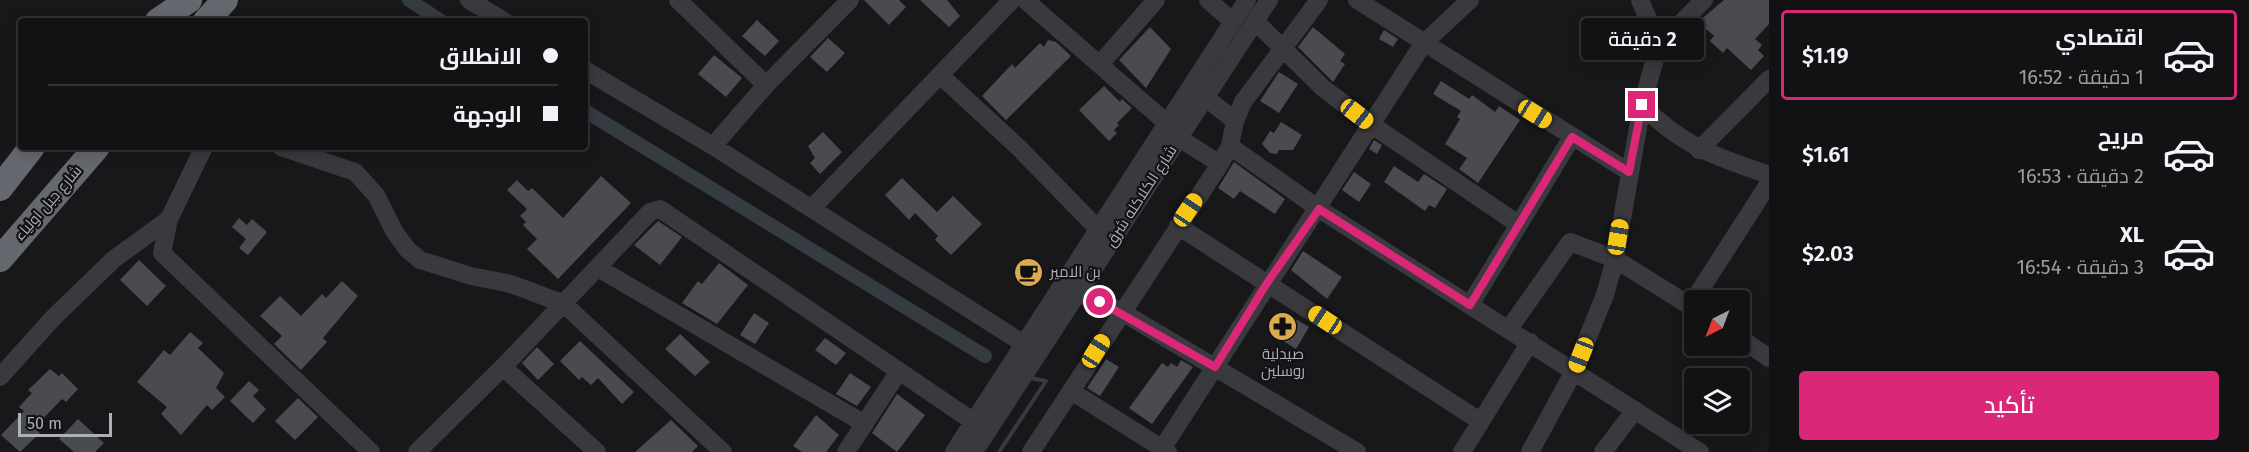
<!DOCTYPE html>
<html lang="ar">
<meta charset="utf-8">
<style>
body{margin:0;font-family:"Fira Sans",Cairo,sans-serif;background:#1f2022;color:#f1f3f6;direction:rtl;height:100vh;display:flex;flex-direction:column;font-size:22px;white-space:nowrap}
*{box-sizing:border-box;margin:0}
p{font-size:20px;color:#9c9ea0}
.icon{flex:none;width:33px;height:33px;fill:none;stroke:currentColor;stroke-width:2;stroke-linecap:round;stroke-linejoin:round}
.map{position:relative;flex:1;overflow:hidden;direction:ltr}
.sheet{display:flex;flex-direction:column;background:#121214;width:480px}
.sheet>*{flex:none}
.banner{position:absolute;left:18px;top:18px;width:570px;height:132px;border-radius:6px;box-shadow:0 3px 15px #0003,0 0 0 2px #313234;direction:rtl;display:grid;align-content:center;height:132px;padding:0 30px;background:#121214}
.needle{width:39px;rotate:222deg}
.tools{position:absolute;left:1684px;top:290px;display:grid;gap:12px}
.tools a{display:grid;place-items:center;width:66px;height:66px;border-radius:6px;background:#121214;box-shadow:0 3px 15px #0003,0 0 0 2px #313234;font-size:30px}
.scale{position:absolute;left:18px;bottom:15px;width:94px;box-sizing:border-box;padding-left:6px;border:3px solid #acb0b8;border-top:0;font-size:16px;line-height:21px;white-space:nowrap;color:#acb0b8;-webkit-text-stroke:4px #131315;paint-order:stroke}
.end{position:absolute;width:27px;height:27px;margin:-14px;border:8px solid #db2777;background:#fff;box-shadow:0 0 0 3px #fff}
.from{border-radius:50%}
.bubble{position:absolute;height:42px;border-radius:6px;background:#121214;box-shadow:0 3px 15px #0003,0 0 0 2px #313234;font-size:20px;font-weight:600;line-height:42px;text-align:center;direction:rtl}
.car{position:absolute;width:18px;height:36px;margin:-18px -9px;border-radius:8px;box-shadow:0 0 4px 2px #0007;background:linear-gradient(#f5c518 24%,#345 0 40%,#f5c518 0 76%,#345 0 86%,#f5c518 0)}
.banner b{display:flex;align-items:center;gap:21px;height:57px;font-size:22px}
.banner b+b{border-top:2px solid #313234}
.banner i{width:15px;height:15px;background:#f1f3f6}
ul{padding:10px 0 0;list-style:none}
li{display:flex;align-items:center;gap:18px;height:90px;margin:0 12px 9px;padding:0 18px;border:3px solid transparent;border-radius:6px}
li div{flex:1}
li b{display:block;font-size:22px}
li em{font-style:normal;font-weight:600}
li.on{border-color:#db2777}
li>.icon{width:54px;height:54px;stroke-width:1.5}
.primary-button{display:flex;gap:12px;margin-top:auto;padding:12px 30px}
.primary-button a{flex:1;height:69px;border-radius:6px;background:#db2777;color:#fff;font-size:24px;font-weight:600;line-height:69px;text-align:center}
main{display:flex;flex:1;min-height:0}
.map>svg:first-child{display:block}
.lines{fill:none;stroke-linecap:round;stroke-linejoin:round}
.stream{stroke:#343b41;stroke-width:4}
.canal{stroke:#343b41;stroke-width:14}
.building{fill:#4a4b4f}
.minor{stroke:#3a3a3e;stroke-width:18}
.highway{stroke:#66686f;stroke-width:26}
.route{stroke:#db2777;stroke-width:8}
.labels{text-anchor:middle;dominant-baseline:central;stroke-width:4.5;stroke-linejoin:round;paint-order:stroke}
.street-label{font-size:15px;fill:#acb0b8;stroke:#131315}
.poi-label{font-size:15px;fill:#acb0b8;stroke:#131315;text-anchor:start}
</style>
<main>
<section class="sheet">
<ul>
<li class="on"><svg class="icon" aria-label="car" viewBox="0 0 24 24"><path d="M5 17H2v-5l4-1 3-4h7l3 4 3 1v5h-3M9 17h6M6 11h13"/><circle cx="7" cy="17" r="2"/><circle cx="17" cy="17" r="2"/></svg><div><b>اقتصادي</b><p>1 دقيقة · 16:52</p></div><em>$1.19</em></li>
<li><svg class="icon" aria-label="car" viewBox="0 0 24 24"><path d="M5 17H2v-5l4-1 3-4h7l3 4 3 1v5h-3M9 17h6M6 11h13"/><circle cx="7" cy="17" r="2"/><circle cx="17" cy="17" r="2"/></svg><div><b>مريح</b><p>2 دقيقة · 16:53</p></div><em>$1.61</em></li>
<li><svg class="icon" aria-label="car" viewBox="0 0 24 24"><path d="M5 17H2v-5l4-1 3-4h7l3 4 3 1v5h-3M9 17h6M6 11h13"/><circle cx="7" cy="17" r="2"/><circle cx="17" cy="17" r="2"/></svg><div><b>XL</b><p>3 دقيقة · 16:54</p></div><em>$2.03</em></li>
</ul>
<div class="primary-button"><a>تأكيد</a></div>
</section>
<div class="map">
<svg width="1769" height="452" viewBox="0 0 1769 452">
<rect width="100%" height="100%" fill="#18181a"/>
<g class="lines">
<path class="stream" d="M 999,452 L 1046,381 L 1030,378"/>
<path class="canal" d="M 409,0 L 441,21
M 585,111 L 985,356"/>
</g>
<path class="building" d="M 864,0 L 899,0 L 906,7 L 889,25 Z
M 920,0 L 947,0 L 960,16 L 949,27 Z
M 1724,0 L 1769,0 L 1769,24 L 1755,39 L 1762,45 L 1758,50 L 1764,56 L 1751,70 L 1727,48 L 1723,53 L 1710,41 L 1714,36 L 1698,22 Z
M 757,20 L 779,41 L 765,56 L 742,36 Z
M 1150,27 L 1171,49 L 1146,88 L 1119,60 Z
M 1313,27 L 1345,54 L 1340,61 L 1345,64 L 1333,82 L 1298,47 Z
M 1384,30 L 1398,39 L 1393,47 L 1379,39 Z
M 828,38 L 845,53 L 827,72 L 810,57 Z
M 1048,40 L 1056,42 L 1071,56 L 1006,120 L 982,96 L 1012,64 L 1015,68 L 1040,43 L 1044,47 Z
M 714,55 L 742,78 L 726,97 L 698,74 Z
M 1279,72 L 1298,84 L 1279,113 L 1260,101 Z
M 1441,81 L 1469,99 L 1472,95 L 1495,112 L 1499,106 L 1520,120 L 1478,183 L 1459,169 L 1467,158 L 1445,144 L 1460,119 L 1457,117 L 1461,111 L 1433,94 Z
M 1104,86 L 1120,102 L 1122,99 L 1132,108 L 1117,123 L 1119,125 L 1114,130 L 1117,133 L 1109,141 L 1079,110 Z
M 1281,122 L 1302,135 L 1293,150 L 1279,150 L 1277,154 L 1270,153 L 1262,144 L 1270,131 L 1274,133 Z
M 823,132 L 842,152 L 820,174 L 810,163 L 815,158 L 808,146 Z
M 1374,140 L 1382,145 L 1377,154 L 1369,149 Z
M 1234,162 L 1285,199 L 1275,214 L 1240,191 L 1234,199 L 1218,188 Z
M 1394,166 L 1418,182 L 1424,174 L 1447,189 L 1435,208 L 1429,205 L 1425,211 L 1384,182 Z
M 1354,172 L 1371,184 L 1359,202 L 1342,190 Z
M 601,176 L 631,203 L 558,279 L 527,249 L 537,239 L 523,225 L 526,222 L 520,216 L 527,209 L 507,190 L 517,180 L 528,191 L 532,188 L 563,218 Z
M 902,178 L 937,212 L 953,196 L 982,224 L 951,255 L 935,240 L 938,236 L 915,213 L 909,220 L 885,195 Z
M 239,218 L 247,225 L 252,219 L 267,232 L 248,255 L 239,248 L 246,239 L 232,227 Z
M 658,221 L 682,237 L 660,265 L 634,245 Z
M 1303,251 L 1342,277 L 1327,299 L 1291,270 Z
M 139,260 L 166,286 L 147,306 L 120,280 Z
M 719,263 L 748,285 L 717,324 L 682,303 L 698,281 L 702,284 Z
M 342,281 L 358,296 L 323,338 L 327,342 L 301,370 L 274,344 L 282,336 L 260,316 L 280,296 L 301,316 L 322,294 L 326,298 Z
M 754,313 L 769,323 L 755,344 L 740,335 Z
M 1287,314 L 1309,327 L 1296,349 L 1274,335 Z
M 190,332 L 203,343 L 198,348 L 224,373 L 216,388 L 225,397 L 212,410 L 207,405 L 181,435 L 161,414 L 167,407 L 137,382 L 164,350 L 170,355 Z
M 680,334 L 710,362 L 695,376 L 665,349 Z
M 825,338 L 846,353 L 836,365 L 815,350 Z
M 580,341 L 634,392 L 622,404 L 598,378 L 591,385 L 582,377 L 579,380 L 560,361 Z
M 537,347 L 554,364 L 538,380 L 522,363 Z
M 1106,359 L 1119,367 L 1100,396 L 1087,388 Z
M 1181,360 L 1193,367 L 1152,424 L 1129,408 L 1162,363 L 1168,367 L 1171,363 L 1177,367 Z
M 50,369 L 59,376 L 62,373 L 78,389 L 66,402 L 62,399 L 34,428 L 40,433 L 20,452 L 1,435 L 24,411 L 19,407 L 32,393 L 28,390 Z
M 850,373 L 871,387 L 857,406 L 836,394 Z
M 249,381 L 259,390 L 253,396 L 266,409 L 253,423 L 230,401 Z
M 897,394 L 925,415 L 897,452 L 872,433 Z
M 298,398 L 318,417 L 295,440 L 275,421 Z
M 816,415 L 839,435 L 826,452 L 802,452 L 793,446 Z
M 78,419 L 104,443 L 95,452 L 74,452 L 59,439 Z
M 671,420 L 698,446 L 692,452 L 635,452 Z"/>
<g class="lines">
<path class="minor" d="M 469,0 L 504,21
M 678,0 L 766,85
M 1025,0 L 1168,124
M 1208,0 L 1233,22
M 1357,0 L 1629,172
M 1255,21 L 1323,88 L 1372,125 L 1518,224
M 1659,45 L 1704,0
M 1100,64 L 1156,0
M 585,70 L 713,146 L 1024,344
M 940,75 L 1019,148 L 1099,230
M 1205,97 L 1235,121
M 1642,105 C 1683,147 1715,156 1769,175
M 1179,138 L 1220,164
M 713,146 L 766,85 L 850,0
M 1230,146 L 1319,209 L 1700,452
M 204,147 L 169,219 L 162,253 L 371,452
M 281,147 L 355,172 L 376,195 L 394,231 L 407,249 L 420,260 L 471,276 L 511,284 L 564,304 L 723,452
M 1699,150 L 1769,79
M 812,208 L 1012,0
M 1178,226 L 1480,421
M 598,268 L 865,424
M 1079,292 L 1122,312 L 1357,452
M 1470,305 L 1572,137
M 1690,306 L 1769,183
M 1509,329 L 1570,242 L 1615,259 L 1695,309
M 1740,338 L 1769,358
M 503,367 L 597,452
M 0,377 L 53,318 L 114,259 L 169,219
M 1071,391 L 1168,452
M 417,452 L 503,367 L 650,212 L 660,209 L 974,422
M 846,452 L 899,371
M 954,452 L 1247,0
M 974,452 L 1269,0
M 1031,452 L 1220,164 L 1230,146 L 1235,121 L 1243,102 L 1319,0
M 1160,452 L 1423,44 L 1470,0
M 1462,452 L 1530,342
M 1530,452 L 1574,371 L 1605,295 L 1615,259 L 1642,105 L 1659,45 L 1640,0
M 1603,452 L 1635,410"/>
<path class="highway" d="M 158,21 L 189,0
M 206,21 L 225,0
M 0,188 L 32,147
M 0,259 L 97,147"/>
</g>
<g class="lines">
<path class="route" d="M 1100,302 L 1215,367 L 1267,283 L 1319,209 L 1470,305 L 1572,137 L 1629,172 L 1642,105"/>
</g>
<defs>
<symbol id="cafe-disc" viewBox="-11 -11 22 22"><circle r="9.5" fill="#dbac4f" stroke="#131315"/><path d="M-5.5-4.5H6V0H3Q3 3.5 0 3.5H-2.5Q-5.5 3.5-5.5 0ZM3-3.2v2h1.7v-2ZM-6 4.5H4V6H-6Z" fill="#111"/></symbol>
<symbol id="pharmacy-disc" viewBox="-11 -11 22 22"><circle r="9.5" fill="#dbac4f" stroke="#131315"/><path d="M-2-6h4v4h4v4h-4v4h-4v-4h-4v-4h4Z" fill="#111"/></symbol>
</defs>
<g fill-rule="evenodd">
<use href="#cafe-disc" x="1012" y="256" width="33" height="33"/>
<use href="#pharmacy-disc" x="1266" y="310" width="33" height="33"/>
</g>
<g class="labels">
<g class="street-label">
<text transform="translate(1141 196) rotate(-57)">شارع الكلاكله شرق</text>
<text transform="translate(48 203) rotate(-49)">شارع جبل اولياء</text>
</g>
<g class="poi-label">
<text x="1050" y="272">بن الامير</text>
<text x="1283" y="354" text-anchor="middle">صيدلية<tspan x="1283" dy="17">روسلين</tspan></text>
</g>
</g>
</svg>
<div class="tools">
<a><svg class="needle" viewBox="-14 -14 28 28"><path d="M0-13l5 13h-10z" fill="#e53935"/><path d="M0 13l5-13h-10z" fill="#9c9ea0"/></svg></a>
<a><svg class="icon" aria-label="layers" viewBox="0 0 24 24"><path d="M12 4l9 5-9 5-9-5zM3 14l9 5 9-5"/></svg></a>
</div>
<div class="scale">50 m</div>
<i class="end from" style="left:1100px;top:302px"></i>
<i class="end" style="left:1642px;top:105px"></i>
<div class="bubble" style="left:1581px;top:18px;width:123px">2 دقيقة</div>
<i class="car" style="left:1357px;top:114px;rotate:128deg"></i>
<i class="car" style="left:1535px;top:114px;rotate:122deg"></i>
<i class="car" style="left:1188px;top:210px;rotate:34deg"></i>
<i class="car" style="left:1618px;top:237px;rotate:9deg"></i>
<i class="car" style="left:1325px;top:320px;rotate:303deg"></i>
<i class="car" style="left:1096px;top:351px;rotate:32deg"></i>
<i class="car" style="left:1581px;top:355px;rotate:201deg"></i>
<div class="banner">
<b><i class="from"></i>الانطلاق</b>
<b><i></i>الوجهة</b>
</div>
</div>
</main>
